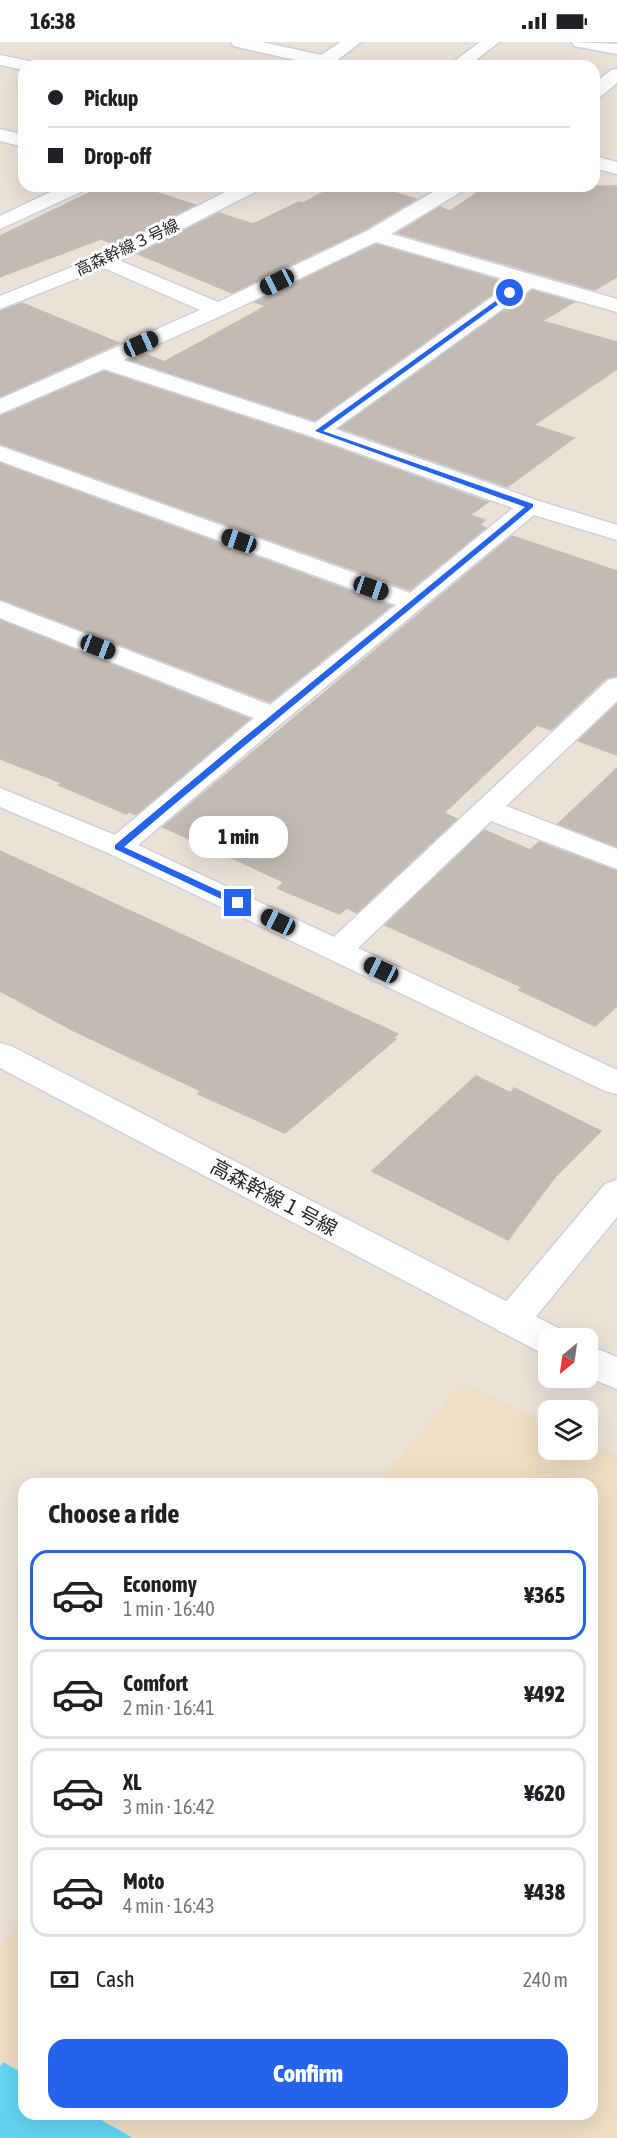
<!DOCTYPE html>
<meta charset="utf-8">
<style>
body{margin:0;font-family:"Asap Condensed","Noto Sans JP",sans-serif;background:#f2f2f2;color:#202124;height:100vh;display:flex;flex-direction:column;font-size:22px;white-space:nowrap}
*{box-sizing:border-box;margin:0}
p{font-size:20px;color:#757577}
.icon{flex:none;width:33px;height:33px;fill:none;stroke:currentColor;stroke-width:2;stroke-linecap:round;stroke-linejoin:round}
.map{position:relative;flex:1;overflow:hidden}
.sheet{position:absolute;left:18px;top:1436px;width:580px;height:642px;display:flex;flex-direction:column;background:#fff;border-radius:18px;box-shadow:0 6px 24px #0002}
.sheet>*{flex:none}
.banner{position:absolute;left:18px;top:18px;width:582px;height:132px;border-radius:18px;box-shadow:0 6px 24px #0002;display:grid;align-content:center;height:132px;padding:0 30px;background:#fff}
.needle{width:39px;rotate:209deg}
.buttons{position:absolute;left:538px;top:1286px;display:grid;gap:12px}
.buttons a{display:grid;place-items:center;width:60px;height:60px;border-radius:12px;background:#fff;box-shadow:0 6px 24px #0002;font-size:30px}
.end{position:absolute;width:27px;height:27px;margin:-14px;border:8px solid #2563eb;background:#fff;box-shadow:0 0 0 3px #fff}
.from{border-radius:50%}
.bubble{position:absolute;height:42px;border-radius:18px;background:#fff;box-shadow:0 6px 24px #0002;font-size:20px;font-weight:800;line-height:42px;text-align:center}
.car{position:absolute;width:18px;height:36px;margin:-18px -9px;border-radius:8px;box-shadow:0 0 4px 2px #0007;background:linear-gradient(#222 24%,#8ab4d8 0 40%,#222 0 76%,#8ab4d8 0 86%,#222 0)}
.banner b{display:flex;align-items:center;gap:21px;height:57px;font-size:22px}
.banner b+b{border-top:2px solid #e0e0e0}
.banner i{width:15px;height:15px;background:#202124}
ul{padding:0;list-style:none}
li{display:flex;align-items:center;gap:18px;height:90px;margin:0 12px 9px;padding:0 18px;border:3px solid #e0e0e0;border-radius:18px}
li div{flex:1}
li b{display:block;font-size:22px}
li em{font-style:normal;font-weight:800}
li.active{border-color:#2563eb}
li>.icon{width:54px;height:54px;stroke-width:1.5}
h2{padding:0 30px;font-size:27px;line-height:72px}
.pay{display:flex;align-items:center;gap:15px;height:66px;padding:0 30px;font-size:22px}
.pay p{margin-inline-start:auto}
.primary-button{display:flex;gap:12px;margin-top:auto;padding:12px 30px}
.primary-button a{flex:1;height:69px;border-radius:18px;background:#2563eb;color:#fff;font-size:24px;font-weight:800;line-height:69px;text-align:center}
.status{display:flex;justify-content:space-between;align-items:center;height:42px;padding:0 30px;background:#fff;direction:ltr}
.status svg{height:16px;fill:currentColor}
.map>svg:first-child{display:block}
.education{fill:#eedec5}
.water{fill:#63d5f3}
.building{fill:#c2bbb4;stroke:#c5bdb1;stroke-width:1.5}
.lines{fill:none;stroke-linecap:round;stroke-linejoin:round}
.minor-casing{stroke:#ccd1e1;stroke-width:3}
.tertiary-casing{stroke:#ccd1e1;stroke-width:3}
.minor{fill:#fff;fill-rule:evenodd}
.tertiary{fill:#fff;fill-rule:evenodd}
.route{fill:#2563eb}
.labels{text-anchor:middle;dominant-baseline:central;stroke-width:6;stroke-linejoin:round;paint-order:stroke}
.far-street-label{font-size:16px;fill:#272727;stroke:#fff}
.street-label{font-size:20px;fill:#272727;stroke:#fff}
</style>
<div class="status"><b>16:38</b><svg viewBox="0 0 49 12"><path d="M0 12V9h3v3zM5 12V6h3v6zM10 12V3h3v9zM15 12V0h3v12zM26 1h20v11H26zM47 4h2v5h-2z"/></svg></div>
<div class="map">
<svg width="617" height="2096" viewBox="0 0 617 2096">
<rect width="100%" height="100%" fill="#eae1d7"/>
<path class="education" d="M 461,1341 L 549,1381 L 549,1407 L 588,1407 L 588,1399 L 617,1413 L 617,2096 L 0,2096 L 0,1903 L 24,1874 L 24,2072 L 592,2072 L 592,1442 L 378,1441 Z"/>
<path class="water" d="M 3,2020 L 24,2032 L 24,2072 L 91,2072 L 133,2096 L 0,2096 L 0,2025 Z"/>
<path class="building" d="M 103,144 L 137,144 L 195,163 L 116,203 L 101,197 L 0,235 L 0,194 Z
M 335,144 L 374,144 L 416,157 L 366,187 L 232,251 L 138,212 L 219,171 L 253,182 L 299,160 L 303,161 Z
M 487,144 L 617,144 L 617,235 L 595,248 L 397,191 L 440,165 L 450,169 Z
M 376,202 L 508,241 L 315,379 L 129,318 L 143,311 L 164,320 L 266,264 L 255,260 Z
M 532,248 L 574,260 L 542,279 L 617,300 L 617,327 L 534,383 L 574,396 L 507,445 L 340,386 Z
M 22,261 L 119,301 L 0,355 L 0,269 Z
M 104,329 L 309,396 L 488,460 L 470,473 L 485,478 L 479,483 L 486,486 L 410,548 L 0,402 L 0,374 Z
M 0,421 L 391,564 L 270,660 L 0,557 Z
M 512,494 L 617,529 L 617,634 L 606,636 L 551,688 L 537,683 L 444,771 L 457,777 L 357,871 L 347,866 L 339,872 L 277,846 L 284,840 L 163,785 Z
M 0,578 L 250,677 L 136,773 L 129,770 L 126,772 L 59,743 L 62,741 L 0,717 Z
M 617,662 L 617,713 L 578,699 Z
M 617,726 L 617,805 L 558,782 Z
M 484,788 L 530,808 L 539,800 L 617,829 L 617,964 L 595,984 L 519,948 L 522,945 L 385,883 Z
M 0,809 L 398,992 L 393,996 L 396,997 L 285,1091 L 198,1052 L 201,1049 L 72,988 L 0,949 Z
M 476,1034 L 511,1051 L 514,1046 L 601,1089 L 555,1135 L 508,1198 L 372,1129 Z"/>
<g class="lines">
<defs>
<path id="minor" d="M 231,0 L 262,0 L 321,13 L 341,0 L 361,0 L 331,23 L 306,24 L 309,21 L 233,4 Z
M 572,0 L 617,2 L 617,12 L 574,4 Z
M 0,13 L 34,20 L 37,24 L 24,24 L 24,28 L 0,23 Z
M 617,27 L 617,41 L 600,55 L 594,56 L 594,42 L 611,28 Z
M 0,87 L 24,93 L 24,105 L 0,99 Z
M 594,114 L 617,120 L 617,132 L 594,126 Z
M 63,144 L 88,144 L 85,148 L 0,187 L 0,174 Z
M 443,144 L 467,144 L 464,148 L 391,192 L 617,257 L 617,270 L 532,246 L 335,387 L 539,459 L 617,483 L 617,498 L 534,473 L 283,680 L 138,803 L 334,895 L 608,638 L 617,636 L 617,659 L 506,764 L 617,807 L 617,827 L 491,779 L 358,906 L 617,1028 L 617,1052 L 605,1049 L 108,811 L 0,765 L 0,746 L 115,793 L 254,676 L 0,576 L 0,559 L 270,663 L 396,563 L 0,419 L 0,404 L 410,551 L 513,466 L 310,394 L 104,327 L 0,372 L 0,357 L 200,268 L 97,223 L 94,219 L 97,215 L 111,215 L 218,260 L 367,189 ZM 376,200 L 513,240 L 315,381 L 123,318 L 225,272 Z
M 617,1138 L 617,1175 L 524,1289 L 511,1293 L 498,1289 L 493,1279 L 498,1269 L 605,1142 Z"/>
<path id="tertiary" d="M 480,0 L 499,0 L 468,24 L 448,24 Z
M 237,144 L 262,144 L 259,148 L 111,223 L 0,267 L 0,254 L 97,215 Z
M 0,1001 L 11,1004 L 562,1288 L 566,1296 L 549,1296 L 549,1312 L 536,1308 L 0,1026 Z
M 588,1303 L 617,1315 L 617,1347 L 588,1335 Z"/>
</defs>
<use href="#minor" class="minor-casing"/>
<use href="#tertiary" class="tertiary-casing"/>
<use href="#minor" class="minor"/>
<use href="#tertiary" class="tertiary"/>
</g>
<path class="route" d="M 508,250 L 514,251 L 323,389 L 533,462 L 533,465 C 397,579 259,690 124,805 L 241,859 L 241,863 L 234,863 L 115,807 L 115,803 C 250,689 389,578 525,465 L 315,389 Z"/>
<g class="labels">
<g class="far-street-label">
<text transform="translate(127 205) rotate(-25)">高森幹線３号線</text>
</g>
<g class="street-label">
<text transform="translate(274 1155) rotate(28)">高森幹線１号線</text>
</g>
</g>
</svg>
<div class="buttons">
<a><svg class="needle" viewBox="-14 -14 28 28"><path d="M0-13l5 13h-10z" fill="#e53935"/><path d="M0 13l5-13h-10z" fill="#757577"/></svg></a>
<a><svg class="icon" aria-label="layers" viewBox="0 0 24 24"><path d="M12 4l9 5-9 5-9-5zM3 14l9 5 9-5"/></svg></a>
</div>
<i class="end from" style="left:510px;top:251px"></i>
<i class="end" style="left:238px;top:861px"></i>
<div class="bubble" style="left:189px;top:774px;width:99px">1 min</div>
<i class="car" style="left:277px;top:240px;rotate:244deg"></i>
<i class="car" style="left:141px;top:302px;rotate:66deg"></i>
<i class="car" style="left:239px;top:499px;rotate:289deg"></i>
<i class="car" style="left:371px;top:546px;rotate:109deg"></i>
<i class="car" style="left:98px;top:605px;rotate:111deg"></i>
<i class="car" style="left:278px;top:880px;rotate:295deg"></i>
<i class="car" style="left:381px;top:928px;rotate:295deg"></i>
<div class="banner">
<b><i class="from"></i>Pickup</b>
<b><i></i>Drop-off</b>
</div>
<section class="sheet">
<h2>Choose a ride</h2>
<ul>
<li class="active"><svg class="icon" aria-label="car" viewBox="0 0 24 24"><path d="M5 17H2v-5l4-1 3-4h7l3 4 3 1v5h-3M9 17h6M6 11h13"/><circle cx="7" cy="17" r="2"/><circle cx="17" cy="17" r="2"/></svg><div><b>Economy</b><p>1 min · 16:40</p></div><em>¥365</em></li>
<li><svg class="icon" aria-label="car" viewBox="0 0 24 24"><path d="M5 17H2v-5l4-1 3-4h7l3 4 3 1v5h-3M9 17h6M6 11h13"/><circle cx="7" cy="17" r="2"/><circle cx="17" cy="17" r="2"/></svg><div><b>Comfort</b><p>2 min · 16:41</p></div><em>¥492</em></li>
<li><svg class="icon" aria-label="car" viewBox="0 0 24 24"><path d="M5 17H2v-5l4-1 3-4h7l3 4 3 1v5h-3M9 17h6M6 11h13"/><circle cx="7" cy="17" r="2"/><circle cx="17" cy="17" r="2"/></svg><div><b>XL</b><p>3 min · 16:42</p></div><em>¥620</em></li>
<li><svg class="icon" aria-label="car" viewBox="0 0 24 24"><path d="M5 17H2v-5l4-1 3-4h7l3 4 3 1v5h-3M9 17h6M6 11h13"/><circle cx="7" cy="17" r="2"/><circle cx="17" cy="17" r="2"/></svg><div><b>Moto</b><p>4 min · 16:43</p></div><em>¥438</em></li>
</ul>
<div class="pay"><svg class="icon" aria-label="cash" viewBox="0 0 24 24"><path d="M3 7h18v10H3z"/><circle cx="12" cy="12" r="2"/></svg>Cash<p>240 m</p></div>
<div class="primary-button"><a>Confirm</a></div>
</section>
</div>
